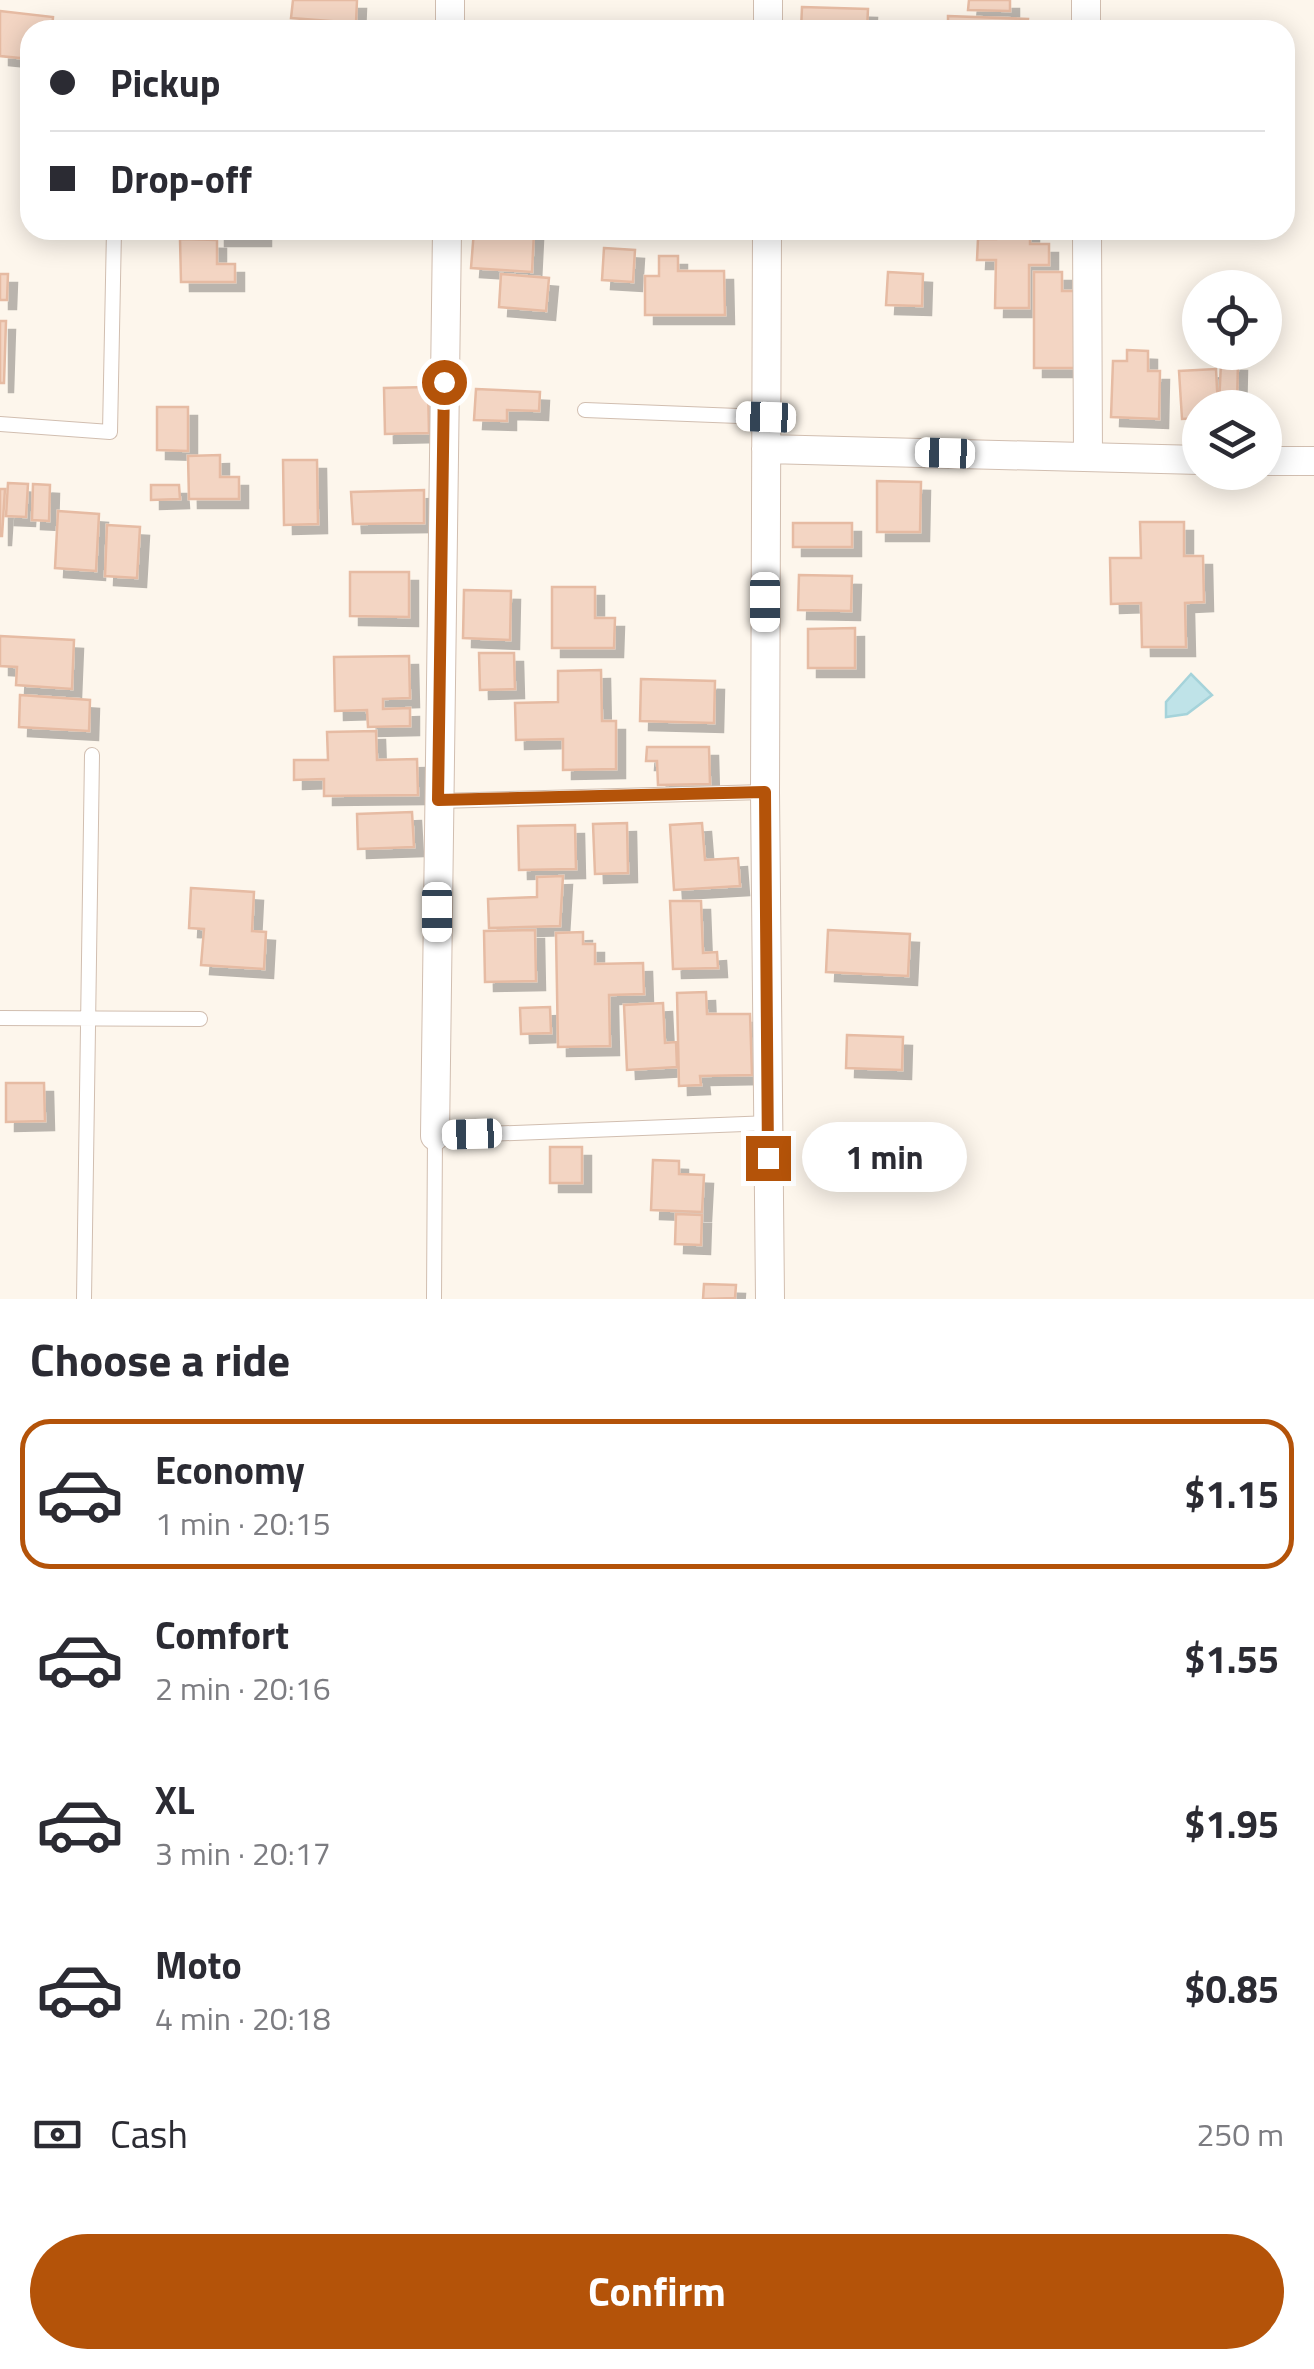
<!DOCTYPE html>
<meta charset="utf-8">
<style>
body{margin:0;font-family:"Titillium Web",sans-serif;background:#f2f2f3;color:#2b2b33;height:100vh;display:flex;flex-direction:column;font-size:38px;white-space:nowrap}
*{box-sizing:border-box;margin:0}
p{font-size:32px;color:#7c7c81}
.icon{flex:none;width:55px;height:55px;fill:none;stroke:currentColor;stroke-width:2;stroke-linecap:round;stroke-linejoin:round}
.map{position:relative;height:1299px;overflow:hidden}
.side{display:flex;flex-direction:column;background:#fff;flex:1}
.side>*{flex:none}
.guide{position:absolute;left:20px;top:20px;width:1275px;height:220px;border-radius:30px;box-shadow:0 5px 25px #0003;display:grid;align-content:center;height:220px;padding:0 30px;background:#fff}
.tools{position:absolute;left:1182px;top:270px;display:grid;gap:20px}
.tools a{display:grid;place-items:center;width:100px;height:100px;border-radius:50%;background:#fff;box-shadow:0 5px 25px #0003;font-size:50px}
.end{position:absolute;width:45px;height:45px;margin:-22px;border:12px solid #b45309;background:#fff;box-shadow:0 0 0 5px #fff}
.from{border-radius:50%}
.bubble{position:absolute;height:70px;border-radius:35px;background:#fff;box-shadow:0 5px 25px #0003;font-size:32px;font-weight:700;line-height:70px;text-align:center}
.car{position:absolute;width:30px;height:60px;margin:-30px -15px;border-radius:12px;box-shadow:0 0 8px 2px #0007;background:linear-gradient(#fff 24%,#345 0 40%,#fff 0 76%,#345 0 86%,#fff 0)}
.guide b{display:flex;align-items:center;gap:35px;height:95px;font-size:38px}
.guide b+b{border-top:2px solid #e1e1e2}
.guide i{width:25px;height:25px;background:#2b2b33}
ul{padding:0;list-style:none}
li{display:flex;align-items:center;gap:30px;height:150px;margin:0 20px 15px;padding:0 10px;border:5px solid transparent;border-radius:30px}
li div{flex:1}
li b{display:block;font-size:38px}
li em{font-style:normal;font-weight:700}
li.selected{border-color:#b45309}
li>.icon{width:90px;height:90px;stroke-width:1.5}
h2{padding:0 30px;font-size:45px;line-height:120px}
.pay{display:flex;align-items:center;gap:25px;height:110px;padding:0 30px;font-size:38px}
.pay p{margin-inline-start:auto}
.button{display:flex;gap:20px;margin-top:auto;padding:20px 30px}
.button a{flex:1;height:115px;border-radius:60px;background:#b45309;color:#fff;font-size:40px;font-weight:700;line-height:115px;text-align:center}
.map>svg:first-child{display:block}
.water{fill:#bfe3e8;stroke:#a5d3da;stroke-width:2.5}
.building{fill:#f3d5c3;stroke:#e6bba3;stroke-width:2.5;filter:url(#shadow)}
.lines{fill:none;stroke-linecap:round;stroke-linejoin:round}
.lane-casing{stroke:#d1beb0;stroke-width:16}
.street-casing{stroke:#d1beb0;stroke-width:30}
.lane{stroke:#fff;stroke-width:14}
.street{stroke:#fff;stroke-width:28}
.route{stroke:#b45309;stroke-width:12}
</style>
<div class="map">
<svg width="1314" height="1299" viewBox="0 0 1314 1299">
<defs>
<filter id="shadow"><feDropShadow dx="9" dy="9" stdDeviation="0" flood-color="#0004"/></filter>
</defs>
<rect width="100%" height="100%" fill="#fdf6ec"/>
<path class="water" d="M 1191,674 L 1212,695 L 1187,714 L 1166,717 L 1166,702 Z"/>
<path class="building" d="M 293,0 L 357,0 L 356,23 L 291,18 Z
M 969,0 L 1010,0 L 1010,11 L 968,10 Z
M 802,7 L 868,9 L 867,30 L 801,30 Z
M 0,11 L 53,17 L 52,30 L 30,30 L 30,59 L 0,56 Z
M 948,16 L 1028,19 L 1027,30 L 948,30 Z
M 216,230 L 262,230 L 262,237 L 216,237 Z
M 474,230 L 534,232 L 532,272 L 471,268 Z
M 996,230 L 1030,230 L 1030,244 L 1049,244 L 1049,265 L 1029,265 L 1029,308 L 995,308 L 996,260 L 977,260 L 978,239 L 996,239 Z
M 180,239 L 217,240 L 217,264 L 235,264 L 235,282 L 181,282 Z
M 604,248 L 635,250 L 633,282 L 602,280 Z
M 659,256 L 678,256 L 678,271 L 724,271 L 725,315 L 645,315 L 645,276 L 659,276 Z
M 888,272 L 923,274 L 922,306 L 886,305 Z
M 1034,272 L 1062,272 L 1062,291 L 1077,291 L 1077,368 L 1034,368 Z
M 0,274 L 8,274 L 7,300 L 0,300 Z
M 501,274 L 549,278 L 546,311 L 499,307 Z
M 0,321 L 6,321 L 4,383 L 0,383 Z
M 1127,350 L 1148,351 L 1148,371 L 1160,371 L 1159,419 L 1111,417 L 1113,361 L 1127,361 Z
M 1221,362 L 1238,362 L 1237,406 L 1219,406 Z
M 1216,369 L 1218,408 L 1200,408 L 1200,418 L 1182,419 L 1179,371 Z
M 428,387 L 429,433 L 385,434 L 384,388 Z
M 476,389 L 540,392 L 539,411 L 507,410 L 507,421 L 474,420 Z
M 157,407 L 188,407 L 188,451 L 157,450 Z
M 220,455 L 220,477 L 239,477 L 239,499 L 189,499 L 188,456 Z
M 283,460 L 317,460 L 318,524 L 284,525 Z
M 877,481 L 921,482 L 920,532 L 877,532 Z
M 8,483 L 28,484 L 26,517 L 6,516 Z
M 33,484 L 50,485 L 49,521 L 32,520 Z
M 151,485 L 179,485 L 180,499 L 151,500 Z
M 0,489 L 5,489 L 2,536 L 0,536 Z
M 424,490 L 424,523 L 353,524 L 351,492 Z
M 58,511 L 99,514 L 96,571 L 55,568 Z
M 1140,522 L 1184,522 L 1184,556 L 1203,556 L 1204,602 L 1185,603 L 1186,647 L 1142,647 L 1141,603 L 1111,604 L 1110,558 L 1141,558 Z
M 793,523 L 852,523 L 852,547 L 793,547 Z
M 107,525 L 140,527 L 137,578 L 105,576 Z
M 350,572 L 409,572 L 409,617 L 350,616 Z
M 799,575 L 852,576 L 851,611 L 798,610 Z
M 552,587 L 595,587 L 595,618 L 615,618 L 614,648 L 552,648 Z
M 464,590 L 511,591 L 510,640 L 463,638 Z
M 855,628 L 855,668 L 808,668 L 808,629 Z
M 0,636 L 74,640 L 72,689 L 16,685 L 17,667 L 0,666 Z
M 479,653 L 514,653 L 515,689 L 480,690 Z
M 409,656 L 410,698 L 383,699 L 383,709 L 410,708 L 410,726 L 368,727 L 367,710 L 335,711 L 334,657 Z
M 601,670 L 602,721 L 616,721 L 616,769 L 563,770 L 563,739 L 516,740 L 515,703 L 558,702 L 558,671 Z
M 641,679 L 715,681 L 714,723 L 640,721 Z
M 20,695 L 90,700 L 89,731 L 19,727 Z
M 376,731 L 377,760 L 417,759 L 418,795 L 324,796 L 324,779 L 294,780 L 294,760 L 328,760 L 327,732 Z
M 647,747 L 709,747 L 710,784 L 658,785 L 657,761 L 646,761 Z
M 412,812 L 414,847 L 358,849 L 357,814 Z
M 627,823 L 628,873 L 595,874 L 593,824 Z
M 702,823 L 705,860 L 738,858 L 740,886 L 674,890 L 670,825 Z
M 575,825 L 576,869 L 519,870 L 518,826 Z
M 563,876 L 560,926 L 489,928 L 488,899 L 537,897 L 537,877 Z
M 191,888 L 254,892 L 252,931 L 266,932 L 264,969 L 201,965 L 204,929 L 189,928 Z
M 670,901 L 701,901 L 703,953 L 717,952 L 718,968 L 673,969 Z
M 535,930 L 536,981 L 485,982 L 484,931 Z
M 828,930 L 910,934 L 908,976 L 826,972 Z
M 583,932 L 583,944 L 595,944 L 595,964 L 643,963 L 644,994 L 609,995 L 610,1046 L 558,1047 L 556,933 Z
M 706,992 L 707,1014 L 750,1014 L 752,1075 L 700,1076 L 701,1085 L 679,1086 L 677,993 Z
M 663,1003 L 665,1043 L 676,1042 L 677,1067 L 627,1070 L 624,1005 Z
M 550,1007 L 551,1033 L 521,1034 L 520,1008 Z
M 847,1035 L 903,1037 L 902,1070 L 846,1068 Z
M 6,1083 L 44,1083 L 45,1121 L 6,1122 Z
M 550,1147 L 582,1147 L 582,1183 L 550,1183 Z
M 653,1160 L 679,1161 L 679,1174 L 704,1175 L 702,1212 L 651,1210 Z
M 676,1214 L 702,1215 L 701,1245 L 675,1244 Z
M 704,1284 L 736,1285 L 735,1298 L 703,1299 Z"/>
<g class="lines">
<defs>
<path id="lane" d="M 585,410 L 766,417
M 0,424 L 110,432 L 114,230
M 439,801 L 765,792
M 0,1018 L 200,1019
M 84,1299 L 92,755
M 434,1299 L 435,1136 L 768,1123"/>
<path id="street" d="M 1086,0 L 1086,30
M 450,30 L 450,0
M 768,30 L 768,0
M 767,230 L 765,792 L 770,1299
M 1087,230 L 1088,457
M 766,449 L 1200,460
M 1265,461 L 1314,461
M 435,1136 L 447,230"/>
</defs>
<use href="#lane" class="lane-casing"/>
<use href="#street" class="street-casing"/>
<use href="#lane" class="lane"/>
<use href="#street" class="street"/>
</g>
<g class="lines">
<path class="route" d="M 444,382 L 438,800 L 765,792 L 768,1158"/>
</g>
</svg>
<div class="tools">
<a><svg class="icon" aria-label="locate" viewBox="0 0 24 24"><circle cx="12" cy="12" r="6"/><path d="M12 2v4M12 18v4M2 12h4M18 12h4"/></svg></a>
<a><svg class="icon" aria-label="layers" viewBox="0 0 24 24"><path d="M12 4l9 5-9 5-9-5zM3 14l9 5 9-5"/></svg></a>
</div>
<i class="end from" style="left:444px;top:382px"></i>
<i class="end" style="left:768px;top:1158px"></i>
<div class="bubble" style="left:802px;top:1122px;width:165px">1 min</div>
<i class="car" style="left:766px;top:417px;rotate:272deg"></i>
<i class="car" style="left:945px;top:453px;rotate:272deg"></i>
<i class="car" style="left:765px;top:602px;rotate:180deg"></i>
<i class="car" style="left:437px;top:912px;rotate:180deg"></i>
<i class="car" style="left:472px;top:1134px;rotate:268deg"></i>
<div class="guide">
<b><i class="from"></i>Pickup</b>
<b><i></i>Drop-off</b>
</div>
</div>
<section class="side">
<h2>Choose a ride</h2>
<ul>
<li class="selected"><svg class="icon" aria-label="car" viewBox="0 0 24 24"><path d="M5 17H2v-5l4-1 3-4h7l3 4 3 1v5h-3M9 17h6M6 11h13"/><circle cx="7" cy="17" r="2"/><circle cx="17" cy="17" r="2"/></svg><div><b>Economy</b><p>1 min · 20:15</p></div><em>$1.15</em></li>
<li><svg class="icon" aria-label="car" viewBox="0 0 24 24"><path d="M5 17H2v-5l4-1 3-4h7l3 4 3 1v5h-3M9 17h6M6 11h13"/><circle cx="7" cy="17" r="2"/><circle cx="17" cy="17" r="2"/></svg><div><b>Comfort</b><p>2 min · 20:16</p></div><em>$1.55</em></li>
<li><svg class="icon" aria-label="car" viewBox="0 0 24 24"><path d="M5 17H2v-5l4-1 3-4h7l3 4 3 1v5h-3M9 17h6M6 11h13"/><circle cx="7" cy="17" r="2"/><circle cx="17" cy="17" r="2"/></svg><div><b>XL</b><p>3 min · 20:17</p></div><em>$1.95</em></li>
<li><svg class="icon" aria-label="car" viewBox="0 0 24 24"><path d="M5 17H2v-5l4-1 3-4h7l3 4 3 1v5h-3M9 17h6M6 11h13"/><circle cx="7" cy="17" r="2"/><circle cx="17" cy="17" r="2"/></svg><div><b>Moto</b><p>4 min · 20:18</p></div><em>$0.85</em></li>
</ul>
<div class="pay"><svg class="icon" aria-label="cash" viewBox="0 0 24 24"><path d="M3 7h18v10H3z"/><circle cx="12" cy="12" r="2"/></svg>Cash<p>250 m</p></div>
<div class="button"><a>Confirm</a></div>
</section>
